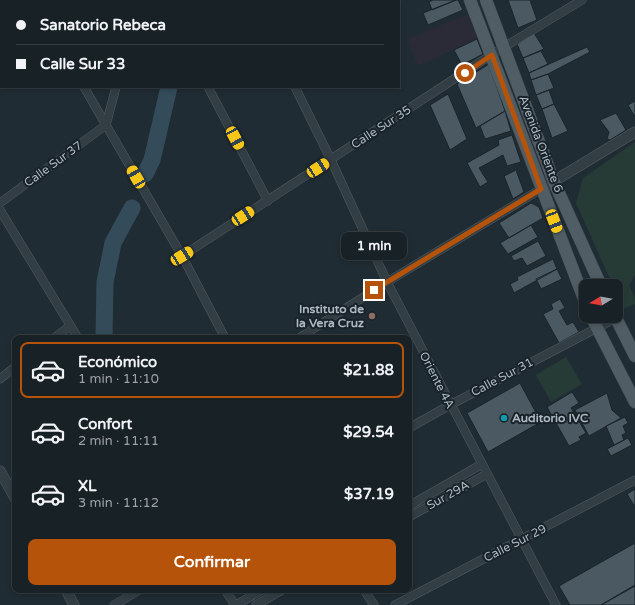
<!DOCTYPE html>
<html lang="es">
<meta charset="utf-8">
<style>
body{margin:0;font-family:"Varela Round",sans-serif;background:#21292e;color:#f1f3f6;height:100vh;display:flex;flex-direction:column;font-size:15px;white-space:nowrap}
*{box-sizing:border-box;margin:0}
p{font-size:13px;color:#9fa3a7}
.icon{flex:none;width:22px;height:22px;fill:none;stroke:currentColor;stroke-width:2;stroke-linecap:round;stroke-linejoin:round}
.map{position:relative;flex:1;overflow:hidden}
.drawer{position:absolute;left:12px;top:335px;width:400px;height:258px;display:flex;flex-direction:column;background:#182126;border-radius:8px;box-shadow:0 2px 6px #0003,0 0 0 1px #363e43}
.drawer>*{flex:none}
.hud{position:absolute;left:0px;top:0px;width:400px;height:88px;box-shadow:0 2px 6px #0003,0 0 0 1px #363e43;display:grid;align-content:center;height:88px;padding:0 16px;background:#182126}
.needle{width:26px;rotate:259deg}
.fabs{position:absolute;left:579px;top:279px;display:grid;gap:8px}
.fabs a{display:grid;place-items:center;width:44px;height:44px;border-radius:8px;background:#182126;box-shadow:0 2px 6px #0003,0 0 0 1px #363e43;font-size:20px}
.end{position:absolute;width:18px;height:18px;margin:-9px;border:5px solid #b45309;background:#fff;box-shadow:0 0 0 2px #fff}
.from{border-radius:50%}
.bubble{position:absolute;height:28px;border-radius:8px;background:#182126;box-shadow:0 2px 6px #0003,0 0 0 1px #363e43;font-size:13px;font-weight:700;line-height:28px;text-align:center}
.car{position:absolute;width:12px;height:24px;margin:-12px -6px;border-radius:5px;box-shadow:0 0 3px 1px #0007;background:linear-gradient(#f5c518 24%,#345 0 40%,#f5c518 0 76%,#345 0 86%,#f5c518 0)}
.hud b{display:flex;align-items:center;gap:14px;height:38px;font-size:15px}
.hud b+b{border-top:1px solid #363e43}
.hud i{width:10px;height:10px;background:#f1f3f6}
ul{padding:7px 0 0;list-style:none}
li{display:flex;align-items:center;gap:12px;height:56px;margin:0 8px 6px;padding:0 8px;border:2px solid transparent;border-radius:8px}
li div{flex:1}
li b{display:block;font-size:15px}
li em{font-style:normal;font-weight:700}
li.on{border-color:#b45309}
li>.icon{width:36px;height:36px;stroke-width:1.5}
.cta{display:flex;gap:8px;margin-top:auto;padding:8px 16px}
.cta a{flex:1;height:46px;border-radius:8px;background:#b45309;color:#fff;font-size:16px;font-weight:700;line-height:46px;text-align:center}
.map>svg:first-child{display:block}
.medical{fill:#2a2b36}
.green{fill:#273b36}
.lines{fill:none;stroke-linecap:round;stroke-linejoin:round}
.river{stroke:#344c5a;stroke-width:17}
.building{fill:#4a5962;stroke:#1a242a}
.minor-casing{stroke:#505b62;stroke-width:9}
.tertiary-casing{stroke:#505b62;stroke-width:11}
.primary-casing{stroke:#3f4950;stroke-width:13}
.minor{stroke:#333e44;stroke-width:8}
.tertiary{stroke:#333e44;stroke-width:10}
.primary{stroke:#515d64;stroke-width:12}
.route{stroke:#b45309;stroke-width:5}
.education-dot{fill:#8d6e63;stroke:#182228;stroke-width:1.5}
.culture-dot{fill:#0f9aa8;stroke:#182228;stroke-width:1.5}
.labels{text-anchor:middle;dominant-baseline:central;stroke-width:4;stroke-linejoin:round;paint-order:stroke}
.street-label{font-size:12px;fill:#acb9c1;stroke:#182228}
.poi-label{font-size:12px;font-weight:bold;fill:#acb9c1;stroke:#182228;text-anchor:end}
</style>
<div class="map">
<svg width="635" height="605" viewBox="0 0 635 605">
<rect width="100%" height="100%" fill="#202c33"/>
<path class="medical" d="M 468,14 L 477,39 L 418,66 L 407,39 Z"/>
<path class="green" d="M 635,142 L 635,275 L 629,285 L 635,299 L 635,304 L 623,309 L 616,293 L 616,286 L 613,286 L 576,203 L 583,178 Z
M 566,357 L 582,384 L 551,402 L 536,375 Z"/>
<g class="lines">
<path class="river" d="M 145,174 L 152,160 L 169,87
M 104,338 L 105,282 L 113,243 L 132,208"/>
</g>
<path class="building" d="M 433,0 L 456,0 L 432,10 L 429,2 Z
M 456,0 L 458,0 L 463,10 L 428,25 L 423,13 Z
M 508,0 L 530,0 L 537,20 L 518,28 Z
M 534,33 L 544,49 L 523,58 L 517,44 Z
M 477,39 L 483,54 L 462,65 L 454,50 Z
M 587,47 L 590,52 L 548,74 L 531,80 L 529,73 Z
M 541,51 L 548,64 L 529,73 L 523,58 Z
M 489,64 L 505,111 L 476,128 L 457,84 Z
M 548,74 L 554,88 L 536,95 L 531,80 Z
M 549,90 L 554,104 L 542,109 L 536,95 Z
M 448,94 L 467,139 L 450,150 L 430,105 Z
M 635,101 L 635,117 L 628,105 Z
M 554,104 L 568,131 L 552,138 L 542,109 Z
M 505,111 L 511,131 L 485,139 L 480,126 Z
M 616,113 L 626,130 L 610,140 L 607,139 L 609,132 L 600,120 Z
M 512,135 L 521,162 L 507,166 L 503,155 L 479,168 L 488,182 L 480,187 L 467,163 L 499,145 L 498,140 Z
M 516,170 L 524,192 L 513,199 L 504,176 Z
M 531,203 L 539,207 L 543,218 L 509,238 L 499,223 Z
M 531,225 L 538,237 L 508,254 L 500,243 Z
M 538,241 L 546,256 L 527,266 L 522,258 L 514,261 L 511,256 Z
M 553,259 L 557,269 L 514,293 L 510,284 L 518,280 L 517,277 Z
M 557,269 L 562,279 L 541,289 L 536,279 Z
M 560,299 L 565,308 L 559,311 L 567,325 L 573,322 L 579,332 L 559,343 L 543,314 L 553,309 L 551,304 Z
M 520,383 L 541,422 L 488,452 L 467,413 Z
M 572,392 L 579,403 L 571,408 L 586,433 L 579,437 L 581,440 L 569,446 L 547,407 Z
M 607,393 L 612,410 L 621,418 L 589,436 L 575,410 Z
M 625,417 L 628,423 L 623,426 L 626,433 L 622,435 L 624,440 L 614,445 L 606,426 Z
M 628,438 L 632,445 L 611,456 L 607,449 Z
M 635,489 L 635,507 L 627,494 Z
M 635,543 L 635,585 L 601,605 L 570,605 L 559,586 Z
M 635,586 L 635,605 L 601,605 Z"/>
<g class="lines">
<defs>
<path id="minor" d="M 33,0 L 34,1
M 255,0 L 255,1
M 8,1 L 9,0
M 152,1 L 153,0
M 0,8 L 1,7
M 84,87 L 182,256 L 225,338
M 208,87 L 268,201
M 295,87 L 331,160 L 387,282 L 556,605
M 0,203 L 106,125 L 116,87
M 0,210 L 78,338
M 182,256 L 491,55 L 582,0
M 54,338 L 70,326
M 299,338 L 387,282 L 541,189
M 0,379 L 15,367
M 409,428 L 450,405 L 616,318
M 409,506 L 482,464
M 409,517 L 487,474
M 225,590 L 235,605
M 364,590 L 374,605
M 114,605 L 139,590
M 236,605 L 262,590
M 256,605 L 282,590
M 395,605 L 635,480"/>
<path id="tertiary" d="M 541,189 L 635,132
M 0,471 L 15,498
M 66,590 L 74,605"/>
<path id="primary" d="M 470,0 L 586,304
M 486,0 L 554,182 L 601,286
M 591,316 L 635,402
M 615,316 L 635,356"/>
</defs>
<use href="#minor" class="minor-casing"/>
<use href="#tertiary" class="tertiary-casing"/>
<use href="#primary" class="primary-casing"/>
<use href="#minor" class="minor"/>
<use href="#tertiary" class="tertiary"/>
<use href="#primary" class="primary"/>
</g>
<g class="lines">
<path class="route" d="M 374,290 L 541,189 L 492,55 L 465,73"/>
</g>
<circle class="education-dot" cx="372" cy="316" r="4"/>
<circle class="culture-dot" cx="504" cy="418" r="4"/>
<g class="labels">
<g class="street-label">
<text transform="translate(381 127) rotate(-33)">Calle Sur 35</text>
<text transform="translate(541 144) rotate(69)">Avenida Oriente 6</text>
<text transform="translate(53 164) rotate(-36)">Calle Sur 37</text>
<text transform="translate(502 377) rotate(-28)">Calle Sur 31</text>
<text transform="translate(437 380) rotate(63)">Oriente 4A</text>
<text transform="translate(448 495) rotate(-29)">Sur 29A</text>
<text transform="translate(515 543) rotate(-27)">Calle Sur 29</text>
</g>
<g class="poi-label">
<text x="364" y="309">Instituto de<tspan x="364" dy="14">la Vera Cruz</tspan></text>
<text x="512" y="418" text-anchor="start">Auditorio IVC</text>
</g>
</g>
</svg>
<div class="fabs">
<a><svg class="needle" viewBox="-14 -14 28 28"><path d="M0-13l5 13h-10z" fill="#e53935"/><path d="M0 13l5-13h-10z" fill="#9fa3a7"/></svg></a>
</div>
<i class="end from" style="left:465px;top:73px"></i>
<i class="end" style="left:374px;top:290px"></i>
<div class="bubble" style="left:341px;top:232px;width:66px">1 min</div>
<i class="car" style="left:235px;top:138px;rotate:152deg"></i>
<i class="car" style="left:318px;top:168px;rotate:57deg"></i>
<i class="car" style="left:136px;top:177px;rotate:330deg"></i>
<i class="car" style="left:243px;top:216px;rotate:57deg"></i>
<i class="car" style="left:554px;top:221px;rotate:159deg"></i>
<i class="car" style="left:182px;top:256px;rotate:58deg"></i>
<div class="hud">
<b><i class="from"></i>Sanatorio Rebeca</b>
<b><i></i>Calle Sur 33</b>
</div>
<section class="drawer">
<ul>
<li class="on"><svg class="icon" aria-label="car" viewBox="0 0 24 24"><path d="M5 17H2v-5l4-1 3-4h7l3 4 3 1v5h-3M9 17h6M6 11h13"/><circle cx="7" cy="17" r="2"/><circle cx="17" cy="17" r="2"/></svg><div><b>Económico</b><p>1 min · 11:10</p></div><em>$21.88</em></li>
<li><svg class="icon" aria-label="car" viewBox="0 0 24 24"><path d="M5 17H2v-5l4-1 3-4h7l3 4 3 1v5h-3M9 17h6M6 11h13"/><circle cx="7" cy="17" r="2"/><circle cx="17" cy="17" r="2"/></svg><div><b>Confort</b><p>2 min · 11:11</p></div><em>$29.54</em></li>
<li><svg class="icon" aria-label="car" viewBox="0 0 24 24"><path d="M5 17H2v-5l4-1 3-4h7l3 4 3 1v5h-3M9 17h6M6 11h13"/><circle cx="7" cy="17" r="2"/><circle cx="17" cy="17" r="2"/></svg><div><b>XL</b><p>3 min · 11:12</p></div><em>$37.19</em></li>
</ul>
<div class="cta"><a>Confirmar</a></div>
</section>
</div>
